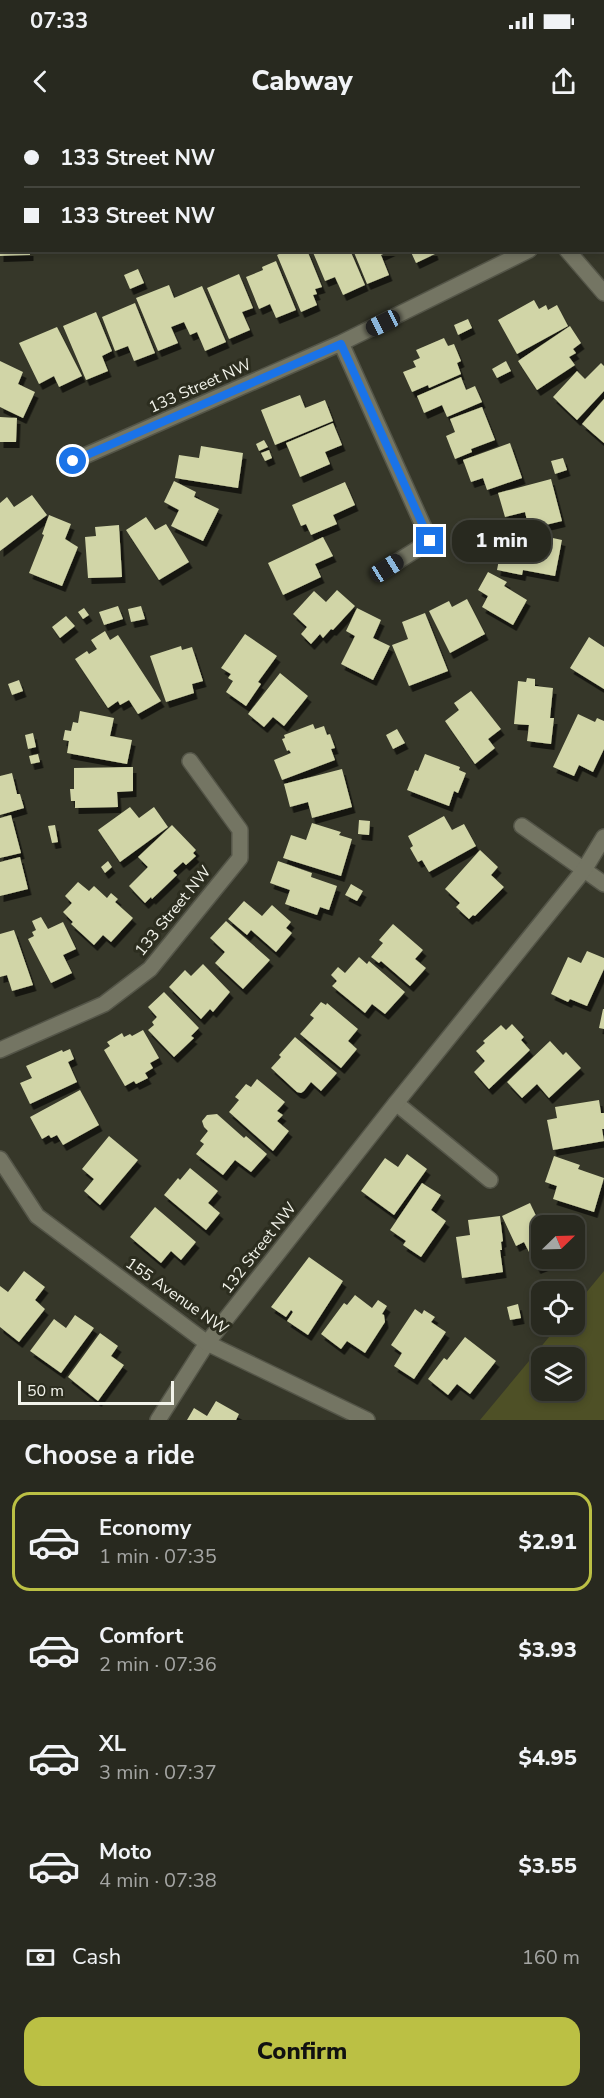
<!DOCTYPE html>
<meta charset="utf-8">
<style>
body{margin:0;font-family:"Nunito Sans",sans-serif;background:#303128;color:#f1f3f6;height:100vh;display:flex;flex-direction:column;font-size:22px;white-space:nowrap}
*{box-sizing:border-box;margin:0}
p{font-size:20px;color:#a5a6a4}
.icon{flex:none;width:33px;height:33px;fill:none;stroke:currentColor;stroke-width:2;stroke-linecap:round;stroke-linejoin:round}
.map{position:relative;height:1300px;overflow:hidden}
.drawer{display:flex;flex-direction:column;background:#28291f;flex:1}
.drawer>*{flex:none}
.guide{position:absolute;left:0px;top:0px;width:604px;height:132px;box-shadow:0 3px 9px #0003,0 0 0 2px #44453d;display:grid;align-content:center;height:132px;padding:0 24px;background:#28291f}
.needle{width:39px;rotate:67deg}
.buttons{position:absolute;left:531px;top:1095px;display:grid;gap:12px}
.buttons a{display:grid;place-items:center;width:54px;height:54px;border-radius:12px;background:#28291f;box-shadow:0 3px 9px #0003,0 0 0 2px #44453d;font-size:30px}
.scale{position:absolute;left:18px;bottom:15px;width:156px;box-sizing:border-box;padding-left:6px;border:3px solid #f2f3ea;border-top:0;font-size:16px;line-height:21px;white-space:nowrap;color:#f2f3ea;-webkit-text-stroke:4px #2c2d1f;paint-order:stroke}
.end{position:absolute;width:27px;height:27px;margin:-14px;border:8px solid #1a73e8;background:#fff;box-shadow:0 0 0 3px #fff}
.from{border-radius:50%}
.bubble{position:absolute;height:42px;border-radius:18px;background:#28291f;box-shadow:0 3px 9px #0003,0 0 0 2px #44453d;font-size:20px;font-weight:800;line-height:42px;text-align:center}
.car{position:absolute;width:18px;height:36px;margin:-18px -9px;border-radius:8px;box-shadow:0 0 4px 2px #0007;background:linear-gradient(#222 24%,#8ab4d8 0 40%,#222 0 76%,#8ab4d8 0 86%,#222 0)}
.guide b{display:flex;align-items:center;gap:21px;height:57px;font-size:22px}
.guide b+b{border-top:2px solid #44453d}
.guide i{width:15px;height:15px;background:#f1f3f6}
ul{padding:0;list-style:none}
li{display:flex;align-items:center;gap:18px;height:99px;margin:0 12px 9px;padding:0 12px;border:3px solid transparent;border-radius:18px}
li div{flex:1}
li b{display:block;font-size:22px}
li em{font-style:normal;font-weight:800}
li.selected{border-color:#bbc044}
li>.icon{width:54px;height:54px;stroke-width:1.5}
h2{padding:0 24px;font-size:27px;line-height:72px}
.pay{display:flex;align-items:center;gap:15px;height:66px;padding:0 24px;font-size:22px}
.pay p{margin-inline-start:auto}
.action{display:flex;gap:12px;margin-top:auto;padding:12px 24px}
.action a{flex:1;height:69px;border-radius:18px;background:#bbc044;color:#111;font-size:24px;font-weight:800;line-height:69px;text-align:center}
.status{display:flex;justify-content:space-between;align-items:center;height:42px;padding:0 30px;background:#28291f;direction:ltr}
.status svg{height:16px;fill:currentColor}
header{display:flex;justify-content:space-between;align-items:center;height:78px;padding:0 24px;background:#28291f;font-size:27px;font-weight:800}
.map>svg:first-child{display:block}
.green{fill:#4e5026;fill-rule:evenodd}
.building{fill:#d1d5a7;filter:url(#shadow)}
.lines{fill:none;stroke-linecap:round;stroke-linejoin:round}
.minor-casing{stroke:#545548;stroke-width:18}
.tertiary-casing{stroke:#545548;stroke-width:18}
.minor{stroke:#747563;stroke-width:15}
.tertiary{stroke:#747563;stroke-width:15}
.route{stroke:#1a73e8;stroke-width:8}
.labels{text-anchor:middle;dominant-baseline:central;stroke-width:6;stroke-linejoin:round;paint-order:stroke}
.street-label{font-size:16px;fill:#f2f3ea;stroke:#2c2d1f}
</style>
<div class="status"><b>07:33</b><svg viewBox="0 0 49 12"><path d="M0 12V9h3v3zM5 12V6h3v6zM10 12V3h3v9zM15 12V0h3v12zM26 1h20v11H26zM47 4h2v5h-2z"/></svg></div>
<header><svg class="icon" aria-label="back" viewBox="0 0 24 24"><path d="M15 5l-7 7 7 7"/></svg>Cabway<svg class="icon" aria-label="share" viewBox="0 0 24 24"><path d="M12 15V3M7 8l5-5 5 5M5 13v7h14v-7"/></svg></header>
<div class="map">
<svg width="604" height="1300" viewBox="0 0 604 1300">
<defs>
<filter id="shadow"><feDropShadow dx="3.5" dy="6" stdDeviation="0" flood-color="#0009"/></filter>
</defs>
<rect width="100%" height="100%" fill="#363729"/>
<path class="green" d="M 604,1151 L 604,1300 L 480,1300 L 559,1205 L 574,1204 L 575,1186 ZM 542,1238 L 574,1238 L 574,1270 L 542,1270 Z"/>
<path class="building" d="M 0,130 L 30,130 L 30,135 L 0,136 Z
M 287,130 L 307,130 L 322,167 L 315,169 L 317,174 L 313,175 L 317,185 L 301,192 L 277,135 Z
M 312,130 L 350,130 L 365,165 L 343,175 L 335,157 L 325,161 Z
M 353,130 L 392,130 L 381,135 L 389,155 L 367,164 Z
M 410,130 L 434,130 L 435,134 L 416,143 Z
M 276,141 L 296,190 L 276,198 L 270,184 L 259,189 L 246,157 L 263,150 L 262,147 Z
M 138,149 L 144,163 L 130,169 L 124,155 Z
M 239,154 L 253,188 L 242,192 L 250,210 L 229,219 L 207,168 Z
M 169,165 L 174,178 L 202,166 L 226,222 L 205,231 L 197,212 L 190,215 L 184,202 L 171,207 L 178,223 L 158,231 L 136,178 Z
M 534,180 L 539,189 L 546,185 L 548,190 L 557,185 L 568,206 L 517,234 L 498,200 Z
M 135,183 L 155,233 L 134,241 L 128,226 L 115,231 L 102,197 Z
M 96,192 L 112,231 L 102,236 L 108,251 L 86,260 L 63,206 Z
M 468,199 L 472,208 L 458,215 L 454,205 Z
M 570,206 L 581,223 L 573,229 L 576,233 L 569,237 L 575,245 L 537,270 L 518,241 Z
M 57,207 L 82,256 L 59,267 L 54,256 L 39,264 L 19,223 Z
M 444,218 L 448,226 L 454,224 L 461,241 L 457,243 L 461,254 L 429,268 L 428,265 L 412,272 L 403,252 L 416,247 L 413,241 L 420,238 L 416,230 Z
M 0,241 L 23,252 L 18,264 L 35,272 L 23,298 L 0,287 Z
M 506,241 L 511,251 L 497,258 L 492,249 Z
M 601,243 L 604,246 L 604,271 L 577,300 L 553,277 L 577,251 L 585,259 Z
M 461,257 L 466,270 L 475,266 L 482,282 L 447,297 L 442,285 L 424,293 L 417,276 Z
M 300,275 L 305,288 L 325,280 L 333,301 L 275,325 L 261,290 Z
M 604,279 L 604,323 L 582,304 Z
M 482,287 L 495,320 L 471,329 L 472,332 L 455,339 L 446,316 L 455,312 L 450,299 Z
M 0,297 L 17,298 L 16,322 L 0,322 Z
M 333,303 L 342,325 L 325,332 L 330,344 L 300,357 L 286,323 Z
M 264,320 L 268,327 L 259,331 L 256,324 Z
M 510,323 L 522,358 L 487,370 L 483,358 L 471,362 L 463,340 Z
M 201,326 L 243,333 L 238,368 L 175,358 L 179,335 L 199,338 Z
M 269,330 L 272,338 L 265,341 L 261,333 Z
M 563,338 L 567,350 L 555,354 L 551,341 Z
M 551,359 L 562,401 L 529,409 L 525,392 L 505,397 L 498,373 Z
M 174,361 L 196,372 L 194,377 L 219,389 L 203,421 L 171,406 L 179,390 L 164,382 Z
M 345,362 L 355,385 L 333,395 L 337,404 L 311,415 L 306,404 L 301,406 L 292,385 Z
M 32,375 L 47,395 L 0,431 L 0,383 L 7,377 L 14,387 Z
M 49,395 L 71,404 L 65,419 L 78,427 L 62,466 L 29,453 L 44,415 L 42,414 Z
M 146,397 L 155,410 L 166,404 L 189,442 L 159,460 L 126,410 Z
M 119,405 L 122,457 L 88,458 L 85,417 L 96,416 L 95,407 Z
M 525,412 L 562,420 L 555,456 L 523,450 L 522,455 L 497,450 L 502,424 L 521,428 Z
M 323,417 L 333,436 L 315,444 L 321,457 L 283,475 L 268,443 Z
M 488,452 L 507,462 L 504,466 L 527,480 L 513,505 L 482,487 L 488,476 L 478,470 Z
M 337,470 L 355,486 L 333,510 L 331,509 L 323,518 L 320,514 L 311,524 L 301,514 L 307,507 L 293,494 L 314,471 L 326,482 Z
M 467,479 L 485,514 L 450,533 L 429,491 L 449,481 L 452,487 Z
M 118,486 L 123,499 L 104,505 L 99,492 Z
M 141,486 L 145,499 L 131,502 L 128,489 Z
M 84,488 L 89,495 L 83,499 L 78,492 Z
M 357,488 L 381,500 L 373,518 L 390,526 L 373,560 L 341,544 L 355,516 L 346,511 Z
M 425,493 L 448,551 L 409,566 L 392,525 L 408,519 L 402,502 Z
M 66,496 L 75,506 L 60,518 L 52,507 Z
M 105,511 L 110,520 L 118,515 L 161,581 L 138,594 L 129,580 L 120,585 L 118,581 L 108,588 L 75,539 L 87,531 L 89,534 L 97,529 L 91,520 Z
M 245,514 L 277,536 L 258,562 L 261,564 L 246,586 L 226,572 L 233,561 L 228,558 L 231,554 L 221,548 Z
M 589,517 L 604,527 L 604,569 L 570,548 Z
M 181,526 L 182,530 L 192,527 L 203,561 L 192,564 L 194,573 L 166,582 L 150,536 Z
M 280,553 L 308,576 L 284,606 L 273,597 L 264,607 L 248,594 Z
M 527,558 L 535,559 L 535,566 L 553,568 L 550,598 L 554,598 L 551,624 L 527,621 L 529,605 L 514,604 L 518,561 L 526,562 Z
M 19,560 L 23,571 L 12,575 L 8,564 Z
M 471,571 L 501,609 L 488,619 L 495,628 L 475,644 L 445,601 L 459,590 L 454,583 Z
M 80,591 L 114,598 L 110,616 L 132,620 L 127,644 L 67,633 L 69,621 L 63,620 L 65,610 L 71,611 L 73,602 L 78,603 Z
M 578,594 L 595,602 L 597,598 L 604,601 L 604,629 L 593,652 L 579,645 L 574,656 L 553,647 Z
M 313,604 L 315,609 L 324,606 L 327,615 L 330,614 L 335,628 L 331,629 L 335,640 L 282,660 L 274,640 L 291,633 L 289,630 L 287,631 L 282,619 L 285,618 L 284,615 Z
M 397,609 L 405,623 L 393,629 L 386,615 Z
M 33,613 L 36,627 L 28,629 L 25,615 Z
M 38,634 L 40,642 L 31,644 L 29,636 Z
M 425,634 L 460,647 L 459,650 L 466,653 L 458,673 L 454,671 L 449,686 L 407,670 L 415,650 L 418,651 Z
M 133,647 L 133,671 L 117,672 L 118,687 L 75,688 L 75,681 L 71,681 L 70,669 L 74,669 L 74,648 Z
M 342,649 L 352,687 L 312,698 L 308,682 L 290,687 L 284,664 Z
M 12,653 L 17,674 L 20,674 L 24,688 L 0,695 L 0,656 Z
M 130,687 L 139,698 L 154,687 L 168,707 L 120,742 L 98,710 Z
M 11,695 L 21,733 L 0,738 L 0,698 Z
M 444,696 L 452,710 L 464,704 L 476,726 L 429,752 L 422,740 L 418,742 L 410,728 L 413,726 L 408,716 Z
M 359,700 L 370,701 L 369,715 L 358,714 Z
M 312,703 L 341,712 L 339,715 L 352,719 L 341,756 L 283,738 L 291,715 L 306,720 Z
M 55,705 L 58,722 L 52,723 L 48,706 Z
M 172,705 L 196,730 L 193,733 L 196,736 L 186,745 L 183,742 L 173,751 L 177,755 L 152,779 L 151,777 L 145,783 L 129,766 L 148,747 L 138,737 Z
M 480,730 L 498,747 L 491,755 L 504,767 L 475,796 L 473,795 L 469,799 L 456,787 L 460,783 L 445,769 Z
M 20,737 L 28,769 L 0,776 L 0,742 Z
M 108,741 L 112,747 L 105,753 L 101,747 Z
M 278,741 L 312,753 L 311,757 L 337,766 L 329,790 L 320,787 L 317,795 L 285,784 L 290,770 L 270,763 Z
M 78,762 L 89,771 L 94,766 L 107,778 L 111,773 L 118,779 L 115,782 L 133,798 L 111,822 L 103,815 L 94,825 L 71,804 L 73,802 L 63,792 L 72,783 L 65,776 Z
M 351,764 L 363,771 L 357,781 L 345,775 Z
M 244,781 L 262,796 L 272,785 L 291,802 L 286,808 L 292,813 L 276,832 L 251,810 L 247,815 L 228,799 Z
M 41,797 L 48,809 L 63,802 L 76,829 L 63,835 L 72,853 L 51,863 L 28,819 L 34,816 L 32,812 L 36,810 L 32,801 Z
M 226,801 L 270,840 L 243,869 L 215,843 L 225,832 L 210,818 Z
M 393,804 L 423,830 L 415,839 L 426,848 L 410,866 L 381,841 L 379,843 L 371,837 L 383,823 L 379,820 Z
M 14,810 L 33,865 L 12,871 L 7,855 L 0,857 L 0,814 Z
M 587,831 L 604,838 L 604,849 L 587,886 L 570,879 L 568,882 L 551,874 L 568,837 L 581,843 Z
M 359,837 L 367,844 L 369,841 L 405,872 L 385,894 L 372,884 L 365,893 L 332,866 L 337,861 L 331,855 L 338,847 L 345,853 Z
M 203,844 L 230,872 L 213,892 L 210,889 L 201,899 L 169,867 L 185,850 L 191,856 Z
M 164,872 L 199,908 L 191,916 L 194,918 L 174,937 L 148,910 L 154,905 L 152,902 L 157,897 L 148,887 Z
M 321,882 L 326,885 L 327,883 L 358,909 L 348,921 L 357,929 L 341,948 L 300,914 L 314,898 L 310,895 Z
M 603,889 L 604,889 L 604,909 L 599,908 Z
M 512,904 L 524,917 L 521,920 L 530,930 L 489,969 L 474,952 L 485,941 L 476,931 L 485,923 L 483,921 L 501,905 L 506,910 Z
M 143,910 L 159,938 L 150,943 L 153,948 L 145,953 L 148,958 L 136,964 L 134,961 L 125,966 L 104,930 L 110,926 L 107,922 L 122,913 L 124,917 L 130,914 L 132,916 Z
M 295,917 L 337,953 L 321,971 L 311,962 L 304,971 L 301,973 L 297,972 L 271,948 L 281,937 L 279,935 Z
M 550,921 L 563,935 L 566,932 L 581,948 L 549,978 L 537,964 L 522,978 L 507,962 Z
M 70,929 L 74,939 L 68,942 L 77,962 L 30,984 L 20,963 L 32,958 L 26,946 L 62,930 L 63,932 Z
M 257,959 L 285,982 L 277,991 L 283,995 L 277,1001 L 289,1011 L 273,1031 L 229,992 L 239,980 L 235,977 L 246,964 L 251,967 Z
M 80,970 L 99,1005 L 63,1025 L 57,1015 L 51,1018 L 49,1015 L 42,1019 L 30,997 Z
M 599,980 L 601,993 L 604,993 L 604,1009 L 602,1009 L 604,1021 L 553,1030 L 547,1000 L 557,998 L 555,987 Z
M 217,994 L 244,1018 L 246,1016 L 267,1034 L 251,1052 L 235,1040 L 223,1055 L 196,1034 L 204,1024 L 200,1021 L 208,1011 L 204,1007 L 202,1001 L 207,995 Z
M 109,1016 L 138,1040 L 100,1085 L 84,1071 L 94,1059 L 82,1049 Z
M 407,1034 L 427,1049 L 394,1095 L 361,1071 L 385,1038 L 398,1047 Z
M 554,1036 L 580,1045 L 578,1049 L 604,1058 L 594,1092 L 553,1079 L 557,1066 L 545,1062 Z
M 190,1048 L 218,1071 L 208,1083 L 220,1093 L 206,1110 L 164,1075 L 178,1058 L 180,1060 Z
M 422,1063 L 441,1075 L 431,1090 L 446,1101 L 421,1137 L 403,1125 L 406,1121 L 390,1110 Z
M 530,1083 L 538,1100 L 551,1094 L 556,1106 L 542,1106 L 542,1138 L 563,1138 L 537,1148 L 524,1122 L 516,1126 L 502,1096 Z
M 155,1087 L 196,1122 L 181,1140 L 171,1131 L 161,1143 L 130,1117 Z
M 500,1096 L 503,1121 L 501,1122 L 502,1130 L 500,1130 L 503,1152 L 462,1158 L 456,1117 L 470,1115 L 468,1100 Z
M 309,1137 L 343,1161 L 308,1215 L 287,1201 L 293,1192 L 291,1190 L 286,1197 L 271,1187 Z
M 24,1151 L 45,1167 L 35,1180 L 45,1189 L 19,1222 L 0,1207 L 0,1166 L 8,1172 Z
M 355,1175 L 372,1188 L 378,1180 L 387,1186 L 382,1194 L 384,1195 L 385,1202 L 365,1233 L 347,1221 L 341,1229 L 321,1214 L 344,1183 L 347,1185 Z
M 518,1184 L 521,1198 L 510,1200 L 507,1187 Z
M 415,1189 L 422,1194 L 424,1190 L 435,1197 L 431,1202 L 446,1212 L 414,1259 L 394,1246 L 402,1233 L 391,1225 Z
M 75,1195 L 94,1208 L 61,1253 L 30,1231 L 54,1199 L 66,1208 Z
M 100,1213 L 118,1226 L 111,1236 L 124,1245 L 98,1281 L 68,1257 Z
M 465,1217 L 496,1241 L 470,1274 L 457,1264 L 448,1275 L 428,1259 L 444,1238 L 447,1240 Z
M 216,1281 L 239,1294 L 236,1300 L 187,1300 L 194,1288 L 207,1296 Z"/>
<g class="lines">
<defs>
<path id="minor" d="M 567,130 L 604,173
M 341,223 L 430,421 L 387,448
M 73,341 L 341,223 L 529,130
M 522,706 L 604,764
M 0,930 L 104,884 L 150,849 L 240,738 L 240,710 L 190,641
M 396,983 L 490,1060
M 158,1300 L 207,1223"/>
<path id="tertiary" d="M 0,1039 L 37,1096 L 207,1223 L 367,1300
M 207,1223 L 396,983 L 584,750 L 604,717"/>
</defs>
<use href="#minor" class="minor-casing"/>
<use href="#tertiary" class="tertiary-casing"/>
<use href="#minor" class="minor"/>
<use href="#tertiary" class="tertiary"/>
</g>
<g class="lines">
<path class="route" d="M 73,341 L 341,224 L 430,421"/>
</g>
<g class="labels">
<g class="street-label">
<text transform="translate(200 266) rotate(-24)">133 Street NW</text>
<text transform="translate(173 791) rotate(-51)">133 Street NW</text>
<text transform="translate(259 1128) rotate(-52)">132 Street NW</text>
<text transform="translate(177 1176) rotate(35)">155 Avenue NW</text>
</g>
</g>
</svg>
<div class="buttons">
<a><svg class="needle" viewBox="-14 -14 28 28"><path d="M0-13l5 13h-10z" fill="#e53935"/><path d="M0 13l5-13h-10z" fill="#a5a6a4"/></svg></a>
<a><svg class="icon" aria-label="locate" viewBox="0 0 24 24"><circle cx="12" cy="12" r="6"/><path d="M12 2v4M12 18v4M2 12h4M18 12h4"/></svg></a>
<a><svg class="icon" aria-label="layers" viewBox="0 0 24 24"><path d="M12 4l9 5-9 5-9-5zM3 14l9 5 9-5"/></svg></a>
</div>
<div class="scale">50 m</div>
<i class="end from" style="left:73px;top:341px"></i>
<i class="end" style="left:430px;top:421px"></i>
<div class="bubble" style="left:452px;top:400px;width:99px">1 min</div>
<i class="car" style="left:383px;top:203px;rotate:244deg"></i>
<i class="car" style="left:387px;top:448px;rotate:58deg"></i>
<div class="guide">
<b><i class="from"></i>133 Street NW</b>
<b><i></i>133 Street NW</b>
</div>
</div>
<section class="drawer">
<h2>Choose a ride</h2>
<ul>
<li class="selected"><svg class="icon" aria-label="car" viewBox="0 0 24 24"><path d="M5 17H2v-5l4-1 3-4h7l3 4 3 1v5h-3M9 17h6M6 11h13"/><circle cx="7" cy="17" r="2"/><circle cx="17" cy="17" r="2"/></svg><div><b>Economy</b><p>1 min · 07:35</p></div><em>$2.91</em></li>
<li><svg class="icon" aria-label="car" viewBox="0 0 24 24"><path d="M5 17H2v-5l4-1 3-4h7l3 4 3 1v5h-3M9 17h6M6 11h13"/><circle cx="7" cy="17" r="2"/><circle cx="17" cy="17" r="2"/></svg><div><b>Comfort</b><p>2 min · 07:36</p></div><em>$3.93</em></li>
<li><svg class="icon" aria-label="car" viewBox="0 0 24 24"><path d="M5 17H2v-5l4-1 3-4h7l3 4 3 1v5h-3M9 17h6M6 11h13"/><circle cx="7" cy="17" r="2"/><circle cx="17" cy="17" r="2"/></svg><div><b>XL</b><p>3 min · 07:37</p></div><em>$4.95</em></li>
<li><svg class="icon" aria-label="car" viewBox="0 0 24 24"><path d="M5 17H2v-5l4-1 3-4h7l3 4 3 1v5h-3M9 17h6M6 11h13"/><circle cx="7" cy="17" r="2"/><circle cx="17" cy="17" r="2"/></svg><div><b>Moto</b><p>4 min · 07:38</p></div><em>$3.55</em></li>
</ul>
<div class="pay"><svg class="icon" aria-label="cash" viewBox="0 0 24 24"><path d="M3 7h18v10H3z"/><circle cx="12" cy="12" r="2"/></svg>Cash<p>160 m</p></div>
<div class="action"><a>Confirm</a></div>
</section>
